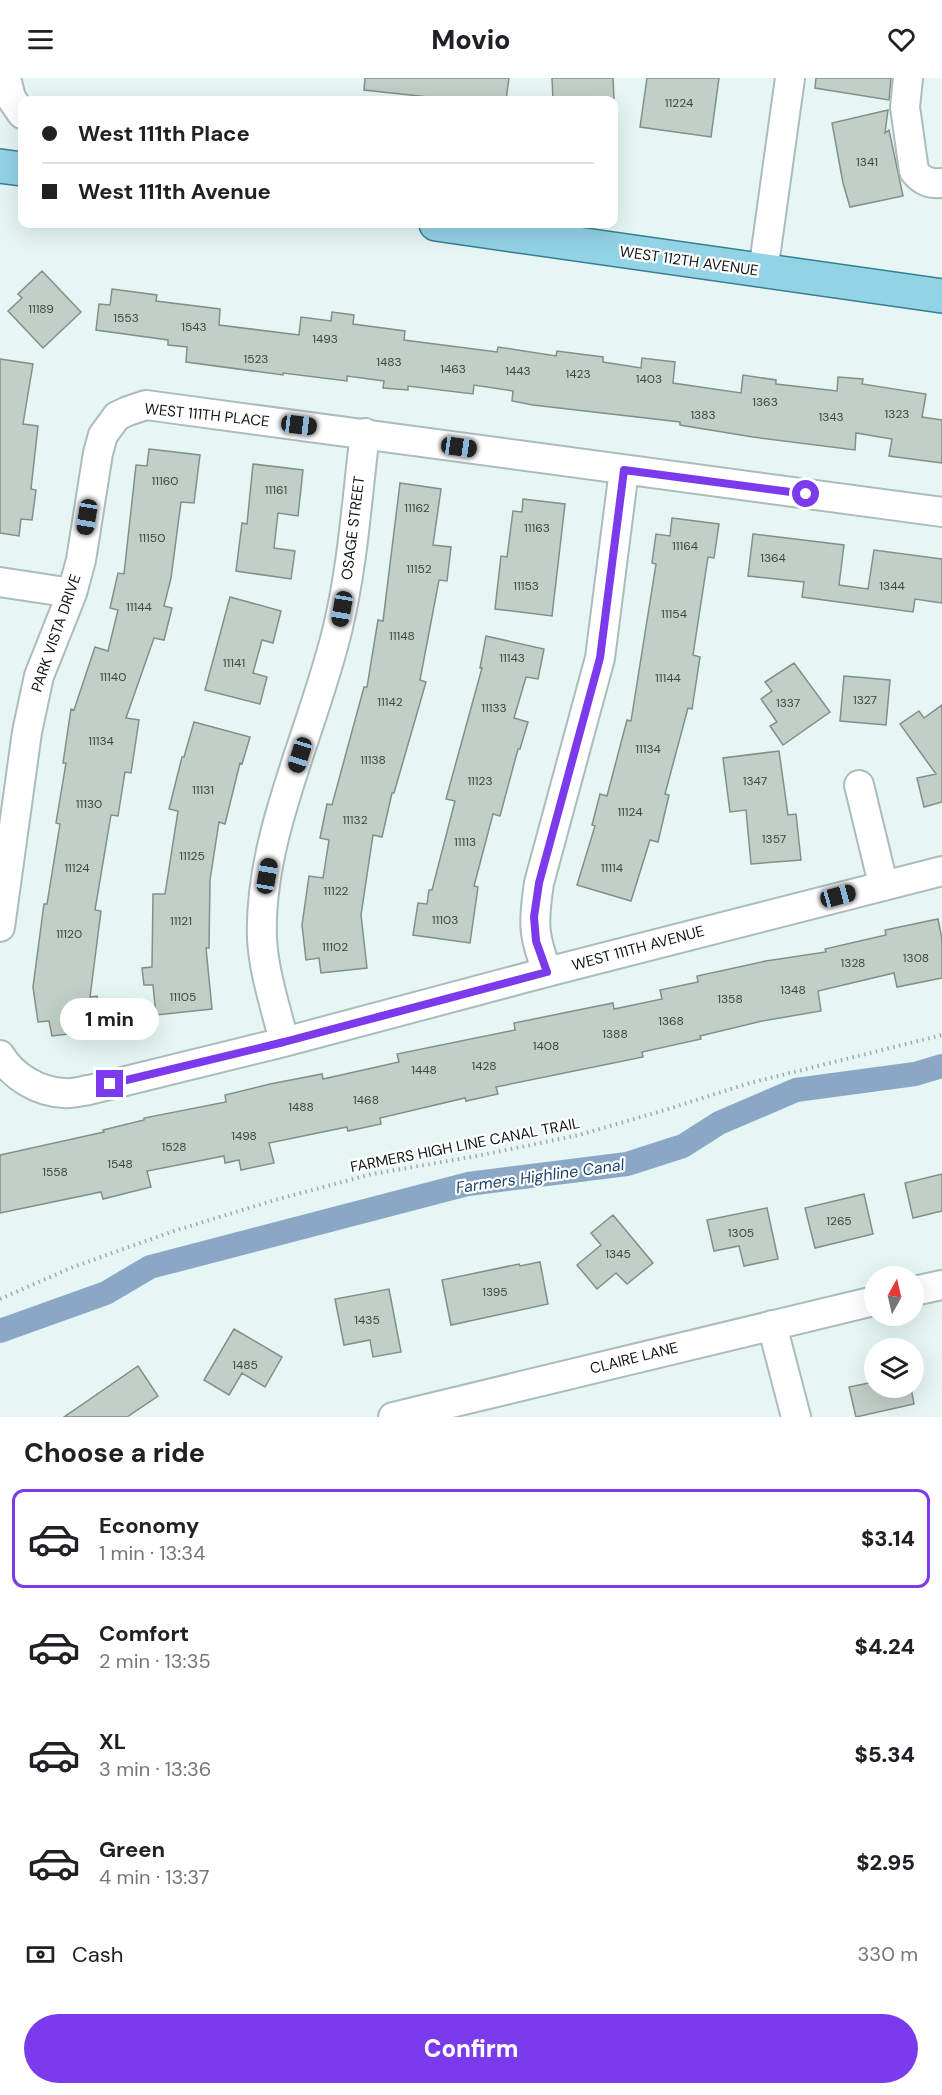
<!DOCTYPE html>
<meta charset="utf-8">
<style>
body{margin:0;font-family:"DM Sans",sans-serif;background:#f2f2f2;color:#202124;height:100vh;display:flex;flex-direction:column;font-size:22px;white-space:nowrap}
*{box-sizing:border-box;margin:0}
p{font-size:20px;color:#757577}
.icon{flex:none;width:33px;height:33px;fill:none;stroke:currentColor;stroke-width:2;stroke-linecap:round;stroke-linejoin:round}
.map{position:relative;height:1339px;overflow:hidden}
.sheet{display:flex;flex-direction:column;background:#fff;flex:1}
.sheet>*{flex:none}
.guide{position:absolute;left:18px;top:18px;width:600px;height:132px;border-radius:12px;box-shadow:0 6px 24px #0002;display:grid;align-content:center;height:132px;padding:0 24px;background:#fff}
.needle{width:39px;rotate:8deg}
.buttons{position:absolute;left:864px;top:1188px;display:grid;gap:12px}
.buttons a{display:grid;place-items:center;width:60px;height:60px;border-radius:50%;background:#fff;box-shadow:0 6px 24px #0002;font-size:30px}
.end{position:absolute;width:27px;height:27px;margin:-14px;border:8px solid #7c3aed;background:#fff;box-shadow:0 0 0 3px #fff}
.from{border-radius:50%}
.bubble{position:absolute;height:42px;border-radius:21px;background:#fff;box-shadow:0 6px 24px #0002;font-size:20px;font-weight:800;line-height:42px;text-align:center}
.car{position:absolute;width:18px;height:36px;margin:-18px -9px;border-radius:8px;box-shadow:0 0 4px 2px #0007;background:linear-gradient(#222 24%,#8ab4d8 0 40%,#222 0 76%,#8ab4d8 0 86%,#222 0)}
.guide b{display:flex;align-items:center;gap:21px;height:57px;font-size:22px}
.guide b+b{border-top:2px solid #e0e0e0}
.guide i{width:15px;height:15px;background:#202124}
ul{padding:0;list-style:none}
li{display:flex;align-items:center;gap:18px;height:99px;margin:0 12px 9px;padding:0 12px;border:3px solid transparent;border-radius:12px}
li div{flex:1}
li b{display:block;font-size:22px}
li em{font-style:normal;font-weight:800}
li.current{border-color:#7c3aed}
li>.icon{width:54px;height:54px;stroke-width:1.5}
h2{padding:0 24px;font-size:27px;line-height:72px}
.pay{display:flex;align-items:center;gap:15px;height:66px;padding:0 24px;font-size:22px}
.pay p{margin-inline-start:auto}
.cta{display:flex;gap:12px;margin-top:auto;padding:12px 24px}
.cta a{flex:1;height:69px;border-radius:36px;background:#7c3aed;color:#fff;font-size:24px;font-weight:800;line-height:69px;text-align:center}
header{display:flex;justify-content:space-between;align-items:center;height:78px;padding:0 24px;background:#fff;font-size:27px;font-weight:800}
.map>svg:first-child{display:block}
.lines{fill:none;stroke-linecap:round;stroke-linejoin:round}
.canal{stroke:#8ba7c6;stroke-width:24}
.building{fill:#c1cfc7;stroke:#838f88;stroke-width:1.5}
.minor-casing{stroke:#abbcba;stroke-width:32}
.major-casing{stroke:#377e92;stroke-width:36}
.path{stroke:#9eabaa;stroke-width:4;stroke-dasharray:1.5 4.5;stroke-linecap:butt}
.minor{stroke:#fff;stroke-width:28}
.major{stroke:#93d3e6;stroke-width:33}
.route{stroke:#7c3aed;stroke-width:8}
.labels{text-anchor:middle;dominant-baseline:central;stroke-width:4.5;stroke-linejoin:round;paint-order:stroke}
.number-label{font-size:12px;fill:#3d4542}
.street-label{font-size:15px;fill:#111716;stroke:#fff}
.water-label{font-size:16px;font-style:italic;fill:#1b446d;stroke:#fff}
</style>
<header><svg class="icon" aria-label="menu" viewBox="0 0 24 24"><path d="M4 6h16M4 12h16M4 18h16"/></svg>Movio<svg class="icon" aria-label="heart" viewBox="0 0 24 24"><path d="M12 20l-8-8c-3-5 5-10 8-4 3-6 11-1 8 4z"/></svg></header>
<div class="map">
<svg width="942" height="1339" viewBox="0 0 942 1339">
<rect width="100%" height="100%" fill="#e5f6f5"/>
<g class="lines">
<path class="canal" d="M 0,1253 L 106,1215 L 150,1189 L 468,1106 L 627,1086 L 683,1068 L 719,1045 L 796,1012 L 915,996 L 942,988"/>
</g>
<path class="building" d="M 365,0 L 509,0 L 506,22 L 456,22 L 364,12 Z
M 552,0 L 613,0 L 614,22 L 553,22 Z
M 647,0 L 719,0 L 711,59 L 640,49 Z
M 816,0 L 891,0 L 889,22 L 815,10 Z
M 888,32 L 885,55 L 889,52 L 903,118 L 850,129 L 843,105 L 832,45 Z
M 42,193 L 81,234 L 43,270 L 8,233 L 22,220 L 18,216 Z
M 112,211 L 157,217 L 156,223 L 220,231 L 219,247 L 299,257 L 301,239 L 331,243 L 332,234 L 354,237 L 353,246 L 405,253 L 404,262 L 497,274 L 498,269 L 556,278 L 557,273 L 603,279 L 603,284 L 641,290 L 642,280 L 675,284 L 673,305 L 741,315 L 743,297 L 776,302 L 776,306 L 837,313 L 838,299 L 863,301 L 862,306 L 926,316 L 922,339 L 942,342 L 942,385 L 889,378 L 892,361 L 856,355 L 855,372 L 753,359 L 680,347 L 680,344 L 533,327 L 512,323 L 513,313 L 474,307 L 473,316 L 408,308 L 408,312 L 383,310 L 384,303 L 347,298 L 347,303 L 283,295 L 283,297 L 186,284 L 187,269 L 168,267 L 168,262 L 96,252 L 99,226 L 110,227 Z
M 0,281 L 33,286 L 23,346 L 38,348 L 31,411 L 36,412 L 32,442 L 21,441 L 19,458 L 0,455 Z
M 149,371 L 200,377 L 194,425 L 181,424 L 171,500 L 164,528 L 172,530 L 164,562 L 154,560 L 126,640 L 139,642 L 131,695 L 125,694 L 118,738 L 111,737 L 95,832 L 101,833 L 90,919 L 97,918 L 102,952 L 52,958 L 49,943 L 38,944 L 33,909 L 44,826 L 47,826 L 60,746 L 56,745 L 66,685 L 63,685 L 71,631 L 74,632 L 95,569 L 108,573 L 118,532 L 110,530 L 118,495 L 124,496 L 136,387 L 147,388 Z
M 253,386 L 303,392 L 298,438 L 278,435 L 274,470 L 295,473 L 291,501 L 236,493 L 242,445 L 247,446 Z
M 400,405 L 441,411 L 433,467 L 451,469 L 447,503 L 439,502 L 420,602 L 426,604 L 394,715 L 392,715 L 382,759 L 373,757 L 361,837 L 367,890 L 321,895 L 319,880 L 306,882 L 302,847 L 309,798 L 323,800 L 329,762 L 320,760 L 327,726 L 332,727 L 364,609 L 367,609 L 378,542 L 383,543 Z
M 523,421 L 565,426 L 552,538 L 495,531 L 501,478 L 507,479 L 513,433 L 522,434 Z
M 672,440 L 719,446 L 714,480 L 708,479 L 693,577 L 700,579 L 692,631 L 688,630 L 665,716 L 669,717 L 658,764 L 650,762 L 631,823 L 577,807 L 595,748 L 592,747 L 600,716 L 607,718 L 627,642 L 631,643 L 656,486 L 652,485 L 656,456 L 670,458 Z
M 753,456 L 844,467 L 839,507 L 868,511 L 874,472 L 942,481 L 942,525 L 915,521 L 913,534 L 802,519 L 804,504 L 748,498 Z
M 230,519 L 281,533 L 273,565 L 262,562 L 253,595 L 267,599 L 260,626 L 205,612 Z
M 486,558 L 544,571 L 538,601 L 526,599 L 514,640 L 528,644 L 520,671 L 518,671 L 500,738 L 493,736 L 474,808 L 478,809 L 470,865 L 413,857 L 418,825 L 427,826 L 429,812 L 432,812 L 455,723 L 446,721 L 482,590 L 480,590 Z
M 794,585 L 830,634 L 783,667 L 770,648 L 777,644 L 761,621 L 772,613 L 765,604 Z
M 844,598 L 890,602 L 886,647 L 840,643 Z
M 942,627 L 942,724 L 924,729 L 917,700 L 936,696 L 900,646 L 919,633 L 924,640 Z
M 194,644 L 250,659 L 242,686 L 240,685 L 225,746 L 219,744 L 210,802 L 209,870 L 206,870 L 212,931 L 156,937 L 153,907 L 144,907 L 142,890 L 152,889 L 153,816 L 165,816 L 178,733 L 169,731 L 182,679 L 184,679 Z
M 779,673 L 788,737 L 796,736 L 801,782 L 751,786 L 746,732 L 730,734 L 723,680 Z
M 938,841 L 942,861 L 942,900 L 897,909 L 894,895 L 818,913 L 821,933 L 762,943 L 700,958 L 701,961 L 642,974 L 643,979 L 496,1009 L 498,1016 L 466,1023 L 465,1020 L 380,1040 L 381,1046 L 348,1053 L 347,1049 L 269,1065 L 274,1085 L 241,1092 L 239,1082 L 225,1085 L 224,1078 L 147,1093 L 151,1109 L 103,1121 L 101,1114 L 0,1135 L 0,1077 L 104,1054 L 103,1052 L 144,1042 L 144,1040 L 226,1024 L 225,1017 L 270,1006 L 322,996 L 323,1001 L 399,984 L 397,976 L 515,952 L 514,945 L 613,925 L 614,931 L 662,921 L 660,912 L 698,904 L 697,898 L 766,883 L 826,874 L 825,871 L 886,857 L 885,852 Z
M 942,1096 L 942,1133 L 913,1140 L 905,1105 Z
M 864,1116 L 873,1156 L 815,1170 L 805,1130 Z
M 767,1130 L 778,1181 L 744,1188 L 739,1168 L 714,1173 L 707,1142 Z
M 613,1137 L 653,1185 L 627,1206 L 616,1195 L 597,1211 L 577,1187 L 601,1167 L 591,1155 Z
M 540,1184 L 548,1226 L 451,1247 L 442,1202 L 519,1186 L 520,1188 Z
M 389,1211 L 401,1274 L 373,1279 L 370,1262 L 344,1267 L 335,1221 Z
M 234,1251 L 282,1279 L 265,1309 L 242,1295 L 229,1317 L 204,1302 Z
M 138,1288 L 158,1318 L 127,1339 L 64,1339 Z
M 874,1304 L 874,1310 L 911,1310 L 914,1326 L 856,1339 L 849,1309 Z"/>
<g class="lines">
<defs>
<path id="minor" d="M 6,0 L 11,20 L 22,36
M 908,0 L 905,29 L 914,93 C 922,103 929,106 942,105
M 763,194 L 790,0
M 0,504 L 72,515
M 859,707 L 883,806
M 0,849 L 27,654 L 39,598 L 72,515 L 81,482 L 98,375 L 103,357 L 117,338 L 128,333 L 146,327 L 942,434
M 547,894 C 533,856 533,845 539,805 L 600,580 L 624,392
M 284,964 C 276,930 264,896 262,861 C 258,758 315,649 338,549 C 353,486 357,420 365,355
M 0,977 C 13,999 39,1014 64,1015 C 72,1016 81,1013 89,1012 L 284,964 L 547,894 L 942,793
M 914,1213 L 942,1207
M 772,1247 L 796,1339
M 393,1339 L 874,1223"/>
<path id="major" d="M 0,88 L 22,91
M 436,146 L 942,218"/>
</defs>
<use href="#minor" class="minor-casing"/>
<use href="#major" class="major-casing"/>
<path class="path" d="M 0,1221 L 73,1189 L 174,1153 L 275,1122 L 372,1096 L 477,1078 L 579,1057 L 665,1032 L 750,1005 L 942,957"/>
<use href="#minor" class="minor"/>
<use href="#major" class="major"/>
</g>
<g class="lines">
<path class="route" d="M 110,1006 L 284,964 L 547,894 L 536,863 L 534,839 L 539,805 L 600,580 L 624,392 L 806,416"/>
</g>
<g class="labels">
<g class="number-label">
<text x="679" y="25">11224</text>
<text x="867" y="84">1341</text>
<text x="41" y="231">11189</text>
<text x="126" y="240">1553</text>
<text x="194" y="249">1543</text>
<text x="325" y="261">1493</text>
<text x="256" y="281">1523</text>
<text x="389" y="284">1483</text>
<text x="453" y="291">1463</text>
<text x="518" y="293">1443</text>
<text x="578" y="296">1423</text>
<text x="649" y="301">1403</text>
<text x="765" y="324">1363</text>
<text x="897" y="336">1323</text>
<text x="703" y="337">1383</text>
<text x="831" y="339">1343</text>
<text x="165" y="403">11160</text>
<text x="276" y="412">11161</text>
<text x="417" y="430">11162</text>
<text x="537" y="450">11163</text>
<text x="152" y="460">11150</text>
<text x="685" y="468">11164</text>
<text x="773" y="480">1364</text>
<text x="419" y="491">11152</text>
<text x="526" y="508">11153</text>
<text x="892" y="508">1344</text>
<text x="139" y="529">11144</text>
<text x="674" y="536">11154</text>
<text x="402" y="558">11148</text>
<text x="512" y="580">11143</text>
<text x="234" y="585">11141</text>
<text x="113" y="599">11140</text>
<text x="668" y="600">11144</text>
<text x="865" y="622">1327</text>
<text x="390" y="624">11142</text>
<text x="788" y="625">1337</text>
<text x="494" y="630">11133</text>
<text x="101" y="663">11134</text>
<text x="648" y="671">11134</text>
<text x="373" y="682">11138</text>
<text x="480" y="703">11123</text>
<text x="755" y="703">1347</text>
<text x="203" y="712">11131</text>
<text x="89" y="726">11130</text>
<text x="630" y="734">11124</text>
<text x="355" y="742">11132</text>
<text x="774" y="761">1357</text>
<text x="465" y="764">11113</text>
<text x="192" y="778">11125</text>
<text x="77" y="790">11124</text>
<text x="612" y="790">11114</text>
<text x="336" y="813">11122</text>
<text x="445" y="842">11103</text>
<text x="181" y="843">11121</text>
<text x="69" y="856">11120</text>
<text x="335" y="869">11102</text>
<text x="916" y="880">1308</text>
<text x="853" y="885">1328</text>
<text x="793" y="912">1348</text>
<text x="183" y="919">11105</text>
<text x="730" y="921">1358</text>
<text x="671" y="943">1368</text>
<text x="615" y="956">1388</text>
<text x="546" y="968">1408</text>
<text x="484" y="988">1428</text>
<text x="424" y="992">1448</text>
<text x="366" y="1022">1468</text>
<text x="301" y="1029">1488</text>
<text x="244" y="1058">1498</text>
<text x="174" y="1069">1528</text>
<text x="120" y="1086">1548</text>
<text x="55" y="1094">1558</text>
<text x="839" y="1143">1265</text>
<text x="741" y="1155">1305</text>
<text x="618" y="1176">1345</text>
<text x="495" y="1214">1395</text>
<text x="367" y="1242">1435</text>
<text x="245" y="1287">1485</text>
</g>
<g class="street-label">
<text transform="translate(689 183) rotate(8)">WEST 112TH AVENUE</text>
<text transform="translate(207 337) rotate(6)">WEST 111TH PLACE</text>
<text transform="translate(353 450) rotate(-83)">OSAGE STREET</text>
<text transform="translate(56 555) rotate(-71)">PARK VISTA DRIVE</text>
<text transform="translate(638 870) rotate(-15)">WEST 111TH AVENUE</text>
<text transform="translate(465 1067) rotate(-11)">FARMERS HIGH LINE CANAL TRAIL</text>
<text transform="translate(634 1280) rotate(-14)">CLAIRE LANE</text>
</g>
<g class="water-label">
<text transform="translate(540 1098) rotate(-8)">Farmers Highline Canal</text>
</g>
</g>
</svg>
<div class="buttons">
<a><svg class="needle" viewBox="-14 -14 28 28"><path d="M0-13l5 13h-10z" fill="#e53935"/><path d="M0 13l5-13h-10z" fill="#757577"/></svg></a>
<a><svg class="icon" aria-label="layers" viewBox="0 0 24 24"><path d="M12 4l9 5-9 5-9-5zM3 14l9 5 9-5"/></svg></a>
</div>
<i class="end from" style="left:806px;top:416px"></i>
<i class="end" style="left:110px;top:1006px"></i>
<div class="bubble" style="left:60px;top:920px;width:99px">1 min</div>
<i class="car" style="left:299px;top:347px;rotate:97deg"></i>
<i class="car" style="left:459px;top:369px;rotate:98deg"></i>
<i class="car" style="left:87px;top:439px;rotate:189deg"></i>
<i class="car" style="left:342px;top:531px;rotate:190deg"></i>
<i class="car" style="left:300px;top:677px;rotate:197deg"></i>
<i class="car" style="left:267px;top:798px;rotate:10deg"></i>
<i class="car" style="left:838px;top:818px;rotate:75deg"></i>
<div class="guide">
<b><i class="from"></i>West 111th Place</b>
<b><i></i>West 111th Avenue</b>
</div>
</div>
<section class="sheet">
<h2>Choose a ride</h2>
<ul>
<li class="current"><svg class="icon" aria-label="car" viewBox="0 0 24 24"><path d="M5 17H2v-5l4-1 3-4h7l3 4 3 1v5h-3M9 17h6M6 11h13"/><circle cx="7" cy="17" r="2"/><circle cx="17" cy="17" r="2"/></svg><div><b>Economy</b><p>1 min · 13:34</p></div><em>$3.14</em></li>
<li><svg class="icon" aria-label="car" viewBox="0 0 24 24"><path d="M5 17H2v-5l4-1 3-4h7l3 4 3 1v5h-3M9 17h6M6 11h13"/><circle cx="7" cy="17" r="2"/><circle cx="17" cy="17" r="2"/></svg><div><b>Comfort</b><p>2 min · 13:35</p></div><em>$4.24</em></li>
<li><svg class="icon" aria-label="car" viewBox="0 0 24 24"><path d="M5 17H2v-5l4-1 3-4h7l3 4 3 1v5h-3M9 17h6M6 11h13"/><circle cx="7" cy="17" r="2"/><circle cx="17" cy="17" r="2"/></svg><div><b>XL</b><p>3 min · 13:36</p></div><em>$5.34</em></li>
<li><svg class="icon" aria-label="car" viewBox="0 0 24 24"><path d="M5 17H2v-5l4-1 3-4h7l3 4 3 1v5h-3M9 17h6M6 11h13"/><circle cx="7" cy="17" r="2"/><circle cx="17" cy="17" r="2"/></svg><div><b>Green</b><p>4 min · 13:37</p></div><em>$2.95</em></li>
</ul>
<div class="pay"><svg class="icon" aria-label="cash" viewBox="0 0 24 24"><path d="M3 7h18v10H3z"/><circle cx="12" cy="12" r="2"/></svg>Cash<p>330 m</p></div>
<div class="cta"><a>Confirm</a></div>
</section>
